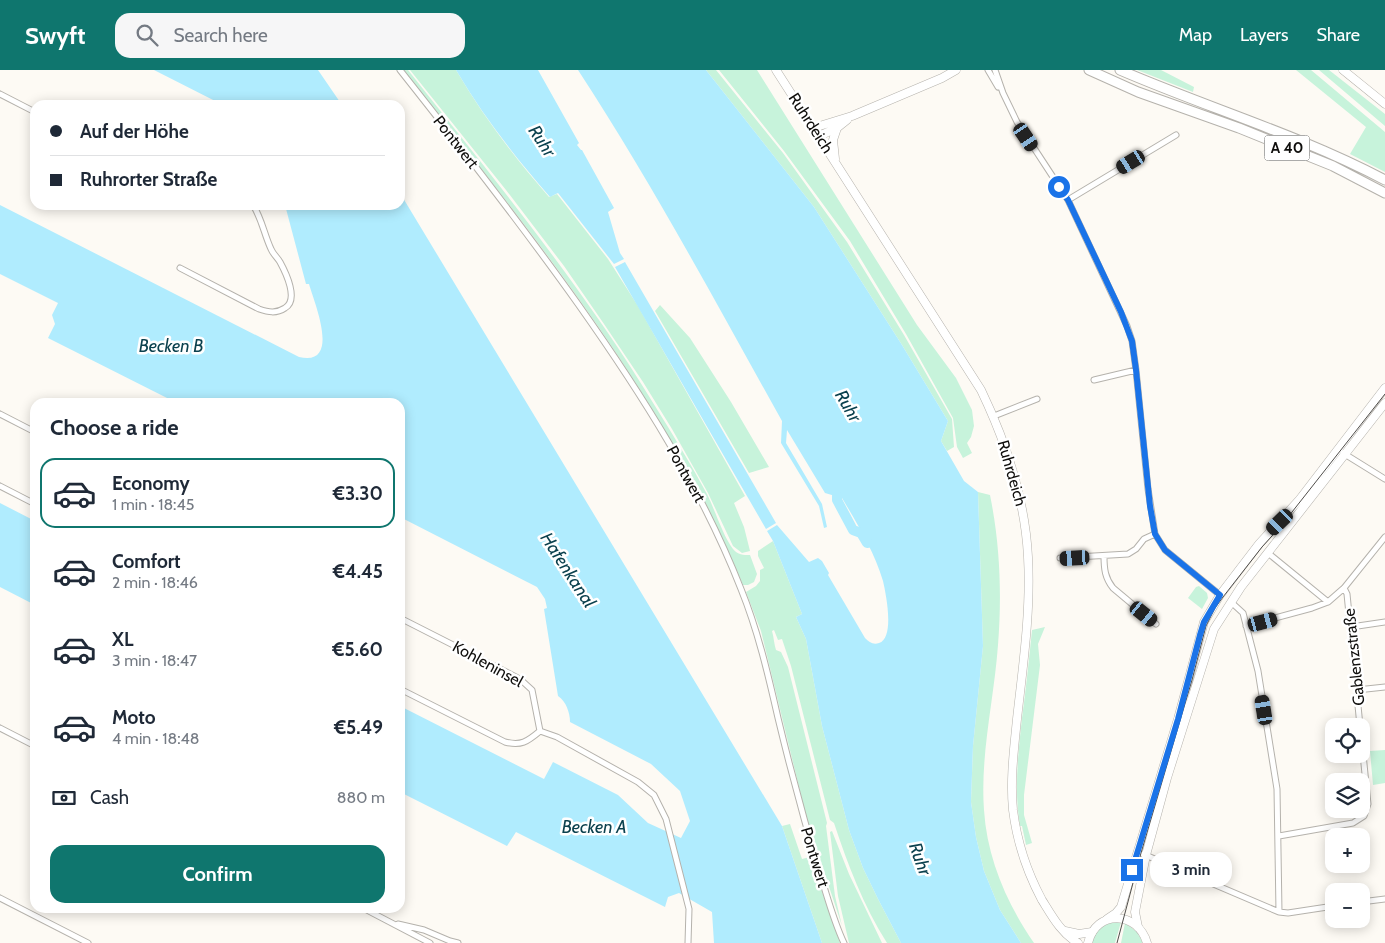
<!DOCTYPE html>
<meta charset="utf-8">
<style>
body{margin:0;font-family:Cabin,sans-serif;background:#f6f6f7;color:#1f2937;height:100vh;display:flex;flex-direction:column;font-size:19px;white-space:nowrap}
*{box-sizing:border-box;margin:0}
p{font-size:16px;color:#747a83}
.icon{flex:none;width:28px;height:28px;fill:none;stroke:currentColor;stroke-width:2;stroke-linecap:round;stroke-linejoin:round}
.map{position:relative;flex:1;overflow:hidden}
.panel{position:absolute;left:30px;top:328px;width:375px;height:515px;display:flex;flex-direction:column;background:#fff;border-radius:15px;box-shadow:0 2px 12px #0003}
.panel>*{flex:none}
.top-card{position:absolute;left:30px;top:30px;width:375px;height:110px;border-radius:15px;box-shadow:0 2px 12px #0003;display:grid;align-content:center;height:110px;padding:0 20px;background:#fff}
.controls{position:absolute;left:1325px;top:648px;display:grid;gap:10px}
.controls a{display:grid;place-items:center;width:45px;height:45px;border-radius:10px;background:#fff;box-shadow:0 2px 12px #0003;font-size:25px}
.end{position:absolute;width:22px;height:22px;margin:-11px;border:6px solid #1a73e8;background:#fff;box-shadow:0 0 0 2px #fff}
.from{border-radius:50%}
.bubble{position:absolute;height:35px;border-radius:15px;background:#fff;box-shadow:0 2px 12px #0003;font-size:16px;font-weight:700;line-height:35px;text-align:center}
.car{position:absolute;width:15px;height:30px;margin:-15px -8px;border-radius:6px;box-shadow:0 0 4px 1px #0007;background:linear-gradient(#222 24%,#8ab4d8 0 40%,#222 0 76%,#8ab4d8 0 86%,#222 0)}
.top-card b{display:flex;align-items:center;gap:18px;height:48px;font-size:19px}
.top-card b+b{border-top:1px solid #e0e1e3}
.top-card i{width:12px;height:12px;background:#1f2937}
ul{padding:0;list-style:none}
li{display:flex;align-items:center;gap:15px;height:70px;margin:0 10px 8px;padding:0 10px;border:2px solid transparent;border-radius:15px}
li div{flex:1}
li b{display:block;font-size:19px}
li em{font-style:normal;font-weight:700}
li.on{border-color:#0f766e}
li>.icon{width:45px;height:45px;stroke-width:1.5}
h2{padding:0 20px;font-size:22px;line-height:60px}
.pay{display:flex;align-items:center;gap:12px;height:55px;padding:0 20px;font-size:19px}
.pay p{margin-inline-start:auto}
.primary-button{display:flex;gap:10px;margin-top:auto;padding:10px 20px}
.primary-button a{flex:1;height:58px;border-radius:15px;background:#0f766e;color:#fff;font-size:20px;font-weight:700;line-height:58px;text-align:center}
header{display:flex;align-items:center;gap:30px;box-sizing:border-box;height:70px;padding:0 25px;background:#0f766e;color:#fff}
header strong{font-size:24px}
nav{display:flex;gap:28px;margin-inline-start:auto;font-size:18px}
.search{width:350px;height:45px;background:#f6f6f7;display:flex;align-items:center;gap:12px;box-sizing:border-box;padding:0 18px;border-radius:15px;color:#747a83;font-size:19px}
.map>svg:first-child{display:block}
.green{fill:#c7f3db}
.water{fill:#b0ecfe}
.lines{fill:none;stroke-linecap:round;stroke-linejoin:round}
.river{stroke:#b0ecfe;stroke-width:10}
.street-casing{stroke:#b5b2ac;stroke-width:7}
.secondary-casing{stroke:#b5b2ac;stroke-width:9}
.primary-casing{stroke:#b5b2ac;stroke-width:9}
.highway-casing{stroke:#b5b2ac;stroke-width:11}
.street{stroke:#fff;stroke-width:5}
.secondary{stroke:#fff;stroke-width:8}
.primary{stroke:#fff;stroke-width:8}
.highway{stroke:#fff;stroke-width:9}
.tram{stroke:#504e4b;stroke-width:1}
.route{stroke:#1a73e8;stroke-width:6}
.labels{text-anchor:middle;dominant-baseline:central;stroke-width:5;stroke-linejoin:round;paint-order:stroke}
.shield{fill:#fff;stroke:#575655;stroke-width:1}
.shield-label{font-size:15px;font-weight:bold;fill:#0f0e0c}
.street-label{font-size:16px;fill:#0f0e0c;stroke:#fff}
.water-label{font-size:18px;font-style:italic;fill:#0b414e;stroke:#fff}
</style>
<header>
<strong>Swyft</strong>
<div class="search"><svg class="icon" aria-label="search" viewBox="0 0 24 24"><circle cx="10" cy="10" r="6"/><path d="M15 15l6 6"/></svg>Search here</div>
<nav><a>Map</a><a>Layers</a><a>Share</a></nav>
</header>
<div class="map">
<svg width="1385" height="873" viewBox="0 0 1385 873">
<rect width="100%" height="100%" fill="#fdfaf4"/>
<path class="green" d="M 403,0 L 408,0 C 494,109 583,217 655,336 C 673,365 691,394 707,424 C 715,440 723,466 733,479 C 738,485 743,485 750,485 L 757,504 L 754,512 L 748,515 L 743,515 C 663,324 531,161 403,0 Z
M 410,0 L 456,0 C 483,46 514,87 549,127 L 557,124 L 608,189 L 638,236 L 745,426 L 734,433 L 744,457 L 750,481 L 742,483 L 733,476 L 708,423 L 672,359 L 643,312 L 604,254 L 564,196 L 506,120 Z
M 706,0 L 716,0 L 783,83 L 847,172 L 904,265 L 952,349 L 954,377 L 947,381 L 941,371 L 948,351 L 902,275 L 814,137 Z
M 719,0 L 757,0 L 917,255 L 956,308 L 972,340 L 974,356 L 971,367 L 967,373 L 972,383 L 963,388 L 957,377 L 953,348 L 906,264 L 850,171 L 784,81 Z
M 1137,0 L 1161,0 L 1194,17 L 1193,22 Z
M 1296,0 L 1311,0 L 1385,62 L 1385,102 L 1350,84 L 1366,57 Z
M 1319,0 L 1329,0 L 1385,44 L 1385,56 Z
M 660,235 L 690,268 L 731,332 L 769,397 L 749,403 L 655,241 Z
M 978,422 L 990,425 C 1000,474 1002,524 998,575 C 994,630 980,685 984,740 C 987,788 1007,834 1034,873 L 1021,873 L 1000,840 L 984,801 L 976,767 L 971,732 L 973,676 L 983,576 Z
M 773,471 L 802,544 L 796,547 L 806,569 L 822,656 L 849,760 L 863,798 L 878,829 L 901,873 L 887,873 C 863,835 848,795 834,753 L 830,750 L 791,596 L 782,569 L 778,570 L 774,560 L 772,561 C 774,568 774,574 776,580 L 781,582 L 788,597 L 827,753 L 826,756 L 835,826 L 842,856 L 807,750 L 761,561 L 746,522 L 756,516 L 760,511 L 760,500 L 764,498 L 758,486 L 758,481 Z
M 1199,516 L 1207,523 L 1208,528 L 1202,539 L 1188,528 L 1196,517 Z
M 1045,557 L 1038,574 L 1040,595 L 1024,725 L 1024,745 L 1032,773 L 1026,775 L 1022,756 L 1020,756 C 1014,721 1018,684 1022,648 C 1026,619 1029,589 1032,560 Z
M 1385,680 L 1385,713 L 1373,715 L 1370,681 Z
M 790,754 L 802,789 L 810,787 L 840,873 L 822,873 L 782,756 Z
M 832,761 L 849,804 L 882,873 L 849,873 L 838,826 L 830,762 Z
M 1112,852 L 1121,852 L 1115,873 L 1091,873 C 1095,861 1100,857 1112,852 Z
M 1125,853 L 1137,862 L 1143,873 L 1121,873 Z"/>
<path class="water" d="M 154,0 L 318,0 L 342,35 L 223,35 Z
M 456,0 L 538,0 L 579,73 L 577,75 L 581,80 L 582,80 L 614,138 L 608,142 L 620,183 L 624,189 L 614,194 L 558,123 L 550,127 C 515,87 483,46 456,0 Z
M 578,0 L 706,0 L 814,137 L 902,275 L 948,351 L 941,371 L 964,411 L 978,422 L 983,576 L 973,676 L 971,732 L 976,767 L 984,801 L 1000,840 L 1021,873 L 901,873 L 878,829 L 863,798 L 849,760 L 822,656 L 806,569 L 796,547 L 802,544 L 773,471 L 767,461 L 777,455 L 809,492 L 818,488 L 822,491 L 829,503 L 828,505 L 865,568 C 869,572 873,575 879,573 C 895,568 886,524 883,511 C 874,481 858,455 842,428 L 825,423 L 787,360 L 786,373 L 822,434 L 827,457 L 824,458 L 819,436 L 781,373 L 782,351 C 716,233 652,113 578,0 Z
M 400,123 L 782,756 L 822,873 L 714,873 L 712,842 L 679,823 L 668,827 L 665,837 L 516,762 L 507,776 L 400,722 L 400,636 L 544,709 L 553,692 L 618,725 L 648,753 L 681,768 L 690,751 L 680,721 L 651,694 L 570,652 C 570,643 566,631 558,626 L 544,539 L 547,538 L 545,529 L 537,517 L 400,447 L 400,332 L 175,332 L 48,268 L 55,254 L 52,245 L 58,233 L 0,204 L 0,135 L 299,287 C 342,297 314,232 309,214 L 306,214 L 285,135 L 400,135 Z
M 625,192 L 776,453 L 766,459 L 615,197 Z
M 0,433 L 35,451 L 35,535 L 0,517 Z"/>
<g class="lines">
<path class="river" d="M 837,426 L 837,430 L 853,460 L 861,463 L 867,473 L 868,473"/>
<defs>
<path id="street" d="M 400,0 C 461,77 521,154 578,234 C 641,323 701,417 741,519 C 758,561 768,604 778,648 C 791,702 805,754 821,807 C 828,829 834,852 844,873
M 988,0 L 998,17
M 995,0 L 1003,23 L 1017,52 L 1068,130 L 1127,256 L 1132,271 L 1136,300 L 1148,419 L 1155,464 L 1165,480 L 1220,525
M 0,24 L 35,42
M 1068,130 L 1176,65
M 180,198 L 259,239 C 268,242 276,244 285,238 C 299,230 286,203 280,192 C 277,187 273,184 271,179 C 264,164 262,149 253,135
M 1094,310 L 1136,300
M 0,344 L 35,362
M 994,346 L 1037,329
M 1343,383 L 1385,409
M 0,416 L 35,434
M 1268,483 L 1328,532
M 1104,486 C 1104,499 1105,508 1113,518 L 1156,554
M 1060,488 L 1128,484 L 1136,479 L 1144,469 L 1155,464
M 1344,518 L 1347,524 L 1360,656
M 1231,532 L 1243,543 L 1258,601 L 1277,719 L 1279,842
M 400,548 L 520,609 L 532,620 L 540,661
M 1246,556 L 1312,538 L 1328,532 L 1344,518 L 1385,467
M 1351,557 L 1385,552
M 400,619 L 505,672 C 521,676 527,672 540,661
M 1357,620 L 1385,617
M 0,658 L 35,676
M 540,661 L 557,667 L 638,712 L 654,725 L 666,749 L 689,839 L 688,873
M 1279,766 L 1353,753 L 1364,746 L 1368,734 L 1361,664
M 1143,784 L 1279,842 L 1288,843 L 1334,836
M 0,828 L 88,873
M 1361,832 L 1385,829
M 363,838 L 430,873
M 398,854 L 424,860 L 450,871 L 458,873"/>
<path id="secondary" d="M 776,0 L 981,320 C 1006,372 1025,428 1028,487 C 1031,541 1023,595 1017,649 C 1014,679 1010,710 1013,740 C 1017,772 1027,802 1042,830 C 1052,846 1061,863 1078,873
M 1343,0 L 1385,34
M 813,58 L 852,46 L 942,8 L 956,0
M 819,66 L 837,58 L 847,50
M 835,89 L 833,70 L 837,58
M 1107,849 L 1116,843 L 1121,837 L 1178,649 L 1204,552 L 1220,525 L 1259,474 L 1300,429 L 1385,318
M 1138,857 L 1135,842 L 1146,785 L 1167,708 L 1214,559 L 1241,517 L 1385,333
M 1065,861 L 1079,864 L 1092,862"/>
<path id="primary" d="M 1088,873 C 1096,839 1138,841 1147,873"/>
<path id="highway" d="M 1089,0 L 1138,22 L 1239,58 L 1333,96 L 1385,123
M 1120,0 C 1208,38 1300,65 1385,110"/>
</defs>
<use href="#street" class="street-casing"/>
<use href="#secondary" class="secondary-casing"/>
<use href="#primary" class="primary-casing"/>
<use href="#highway" class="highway-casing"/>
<use href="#street" class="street"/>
<use href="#secondary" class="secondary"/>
<use href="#primary" class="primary"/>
<use href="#highway" class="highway"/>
<path class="tram" d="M 1117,873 L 1141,783 L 1192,610 L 1206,556 L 1215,538 L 1223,527 L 1262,477 L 1281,456 L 1385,324"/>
</g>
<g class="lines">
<path class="route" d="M 1059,117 L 1068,130 L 1121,242 L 1132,271 L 1136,300 L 1150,436 L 1155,464 L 1165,480 L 1220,525 L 1204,552 L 1200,565 L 1178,649 L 1132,800"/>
</g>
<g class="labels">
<rect class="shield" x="1264.5" y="65.5" width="45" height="25" rx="4"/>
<g class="shield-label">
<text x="1287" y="78">A 40</text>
</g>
<g class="street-label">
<text transform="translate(811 53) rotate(57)">Ruhrdeich</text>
<text transform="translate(456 72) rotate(52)">Pontwert</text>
<text transform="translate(1012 403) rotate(74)">Ruhrdeich</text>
<text transform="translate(686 404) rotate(61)">Pontwert</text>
<text transform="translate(1354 587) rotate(-96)">Gablenzstraße</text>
<text transform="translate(488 594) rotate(29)">Kohleninsel</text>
<text transform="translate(815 787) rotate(73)">Pontwert</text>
</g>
<g class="water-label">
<text transform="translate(542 71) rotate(57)">Ruhr</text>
<text x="171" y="276">Becken B</text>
<text transform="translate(848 336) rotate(60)">Ruhr</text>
<text transform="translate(568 500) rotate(57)">Hafenkanal</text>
<text x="594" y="757">Becken A</text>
<text transform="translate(920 789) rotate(70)">Ruhr</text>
</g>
</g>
</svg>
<div class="controls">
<a><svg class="icon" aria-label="locate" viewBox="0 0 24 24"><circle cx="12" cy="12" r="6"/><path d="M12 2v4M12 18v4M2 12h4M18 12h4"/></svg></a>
<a><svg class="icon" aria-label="layers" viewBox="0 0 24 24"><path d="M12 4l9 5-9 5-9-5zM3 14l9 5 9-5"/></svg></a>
<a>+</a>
<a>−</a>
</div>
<i class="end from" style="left:1059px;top:117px"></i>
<i class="end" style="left:1132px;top:800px"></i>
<div class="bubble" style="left:1150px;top:782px;width:82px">3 min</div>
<i class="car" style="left:1026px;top:67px;rotate:146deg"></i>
<i class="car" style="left:1131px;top:92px;rotate:239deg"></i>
<i class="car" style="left:1280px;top:452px;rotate:226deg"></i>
<i class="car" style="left:1075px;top:488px;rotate:267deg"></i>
<i class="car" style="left:1144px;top:544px;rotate:129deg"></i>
<i class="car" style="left:1263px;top:552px;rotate:75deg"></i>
<i class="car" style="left:1264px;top:640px;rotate:351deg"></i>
<div class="top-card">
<b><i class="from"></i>Auf der Höhe</b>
<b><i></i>Ruhrorter Straße</b>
</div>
<section class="panel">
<h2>Choose a ride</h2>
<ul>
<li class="on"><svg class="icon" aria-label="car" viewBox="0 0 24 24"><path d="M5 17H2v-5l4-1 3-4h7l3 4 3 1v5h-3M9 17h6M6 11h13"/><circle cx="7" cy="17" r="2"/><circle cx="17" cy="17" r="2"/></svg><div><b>Economy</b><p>1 min · 18:45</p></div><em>€3.30</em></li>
<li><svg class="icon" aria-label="car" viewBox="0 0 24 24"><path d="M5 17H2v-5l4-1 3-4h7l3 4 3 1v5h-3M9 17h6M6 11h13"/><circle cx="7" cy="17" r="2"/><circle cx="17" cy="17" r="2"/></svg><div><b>Comfort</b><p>2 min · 18:46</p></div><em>€4.45</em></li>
<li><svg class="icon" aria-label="car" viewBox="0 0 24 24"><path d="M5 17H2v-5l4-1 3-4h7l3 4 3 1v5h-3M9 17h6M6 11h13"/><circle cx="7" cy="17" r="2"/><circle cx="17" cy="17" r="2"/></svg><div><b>XL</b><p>3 min · 18:47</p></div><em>€5.60</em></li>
<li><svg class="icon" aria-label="car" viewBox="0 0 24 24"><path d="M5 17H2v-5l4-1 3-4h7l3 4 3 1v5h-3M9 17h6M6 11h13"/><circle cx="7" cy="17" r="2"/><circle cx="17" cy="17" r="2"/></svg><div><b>Moto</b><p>4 min · 18:48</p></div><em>€5.49</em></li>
</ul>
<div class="pay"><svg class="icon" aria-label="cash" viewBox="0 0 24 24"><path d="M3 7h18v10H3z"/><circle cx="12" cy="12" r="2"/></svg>Cash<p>880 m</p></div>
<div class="primary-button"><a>Confirm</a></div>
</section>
</div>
